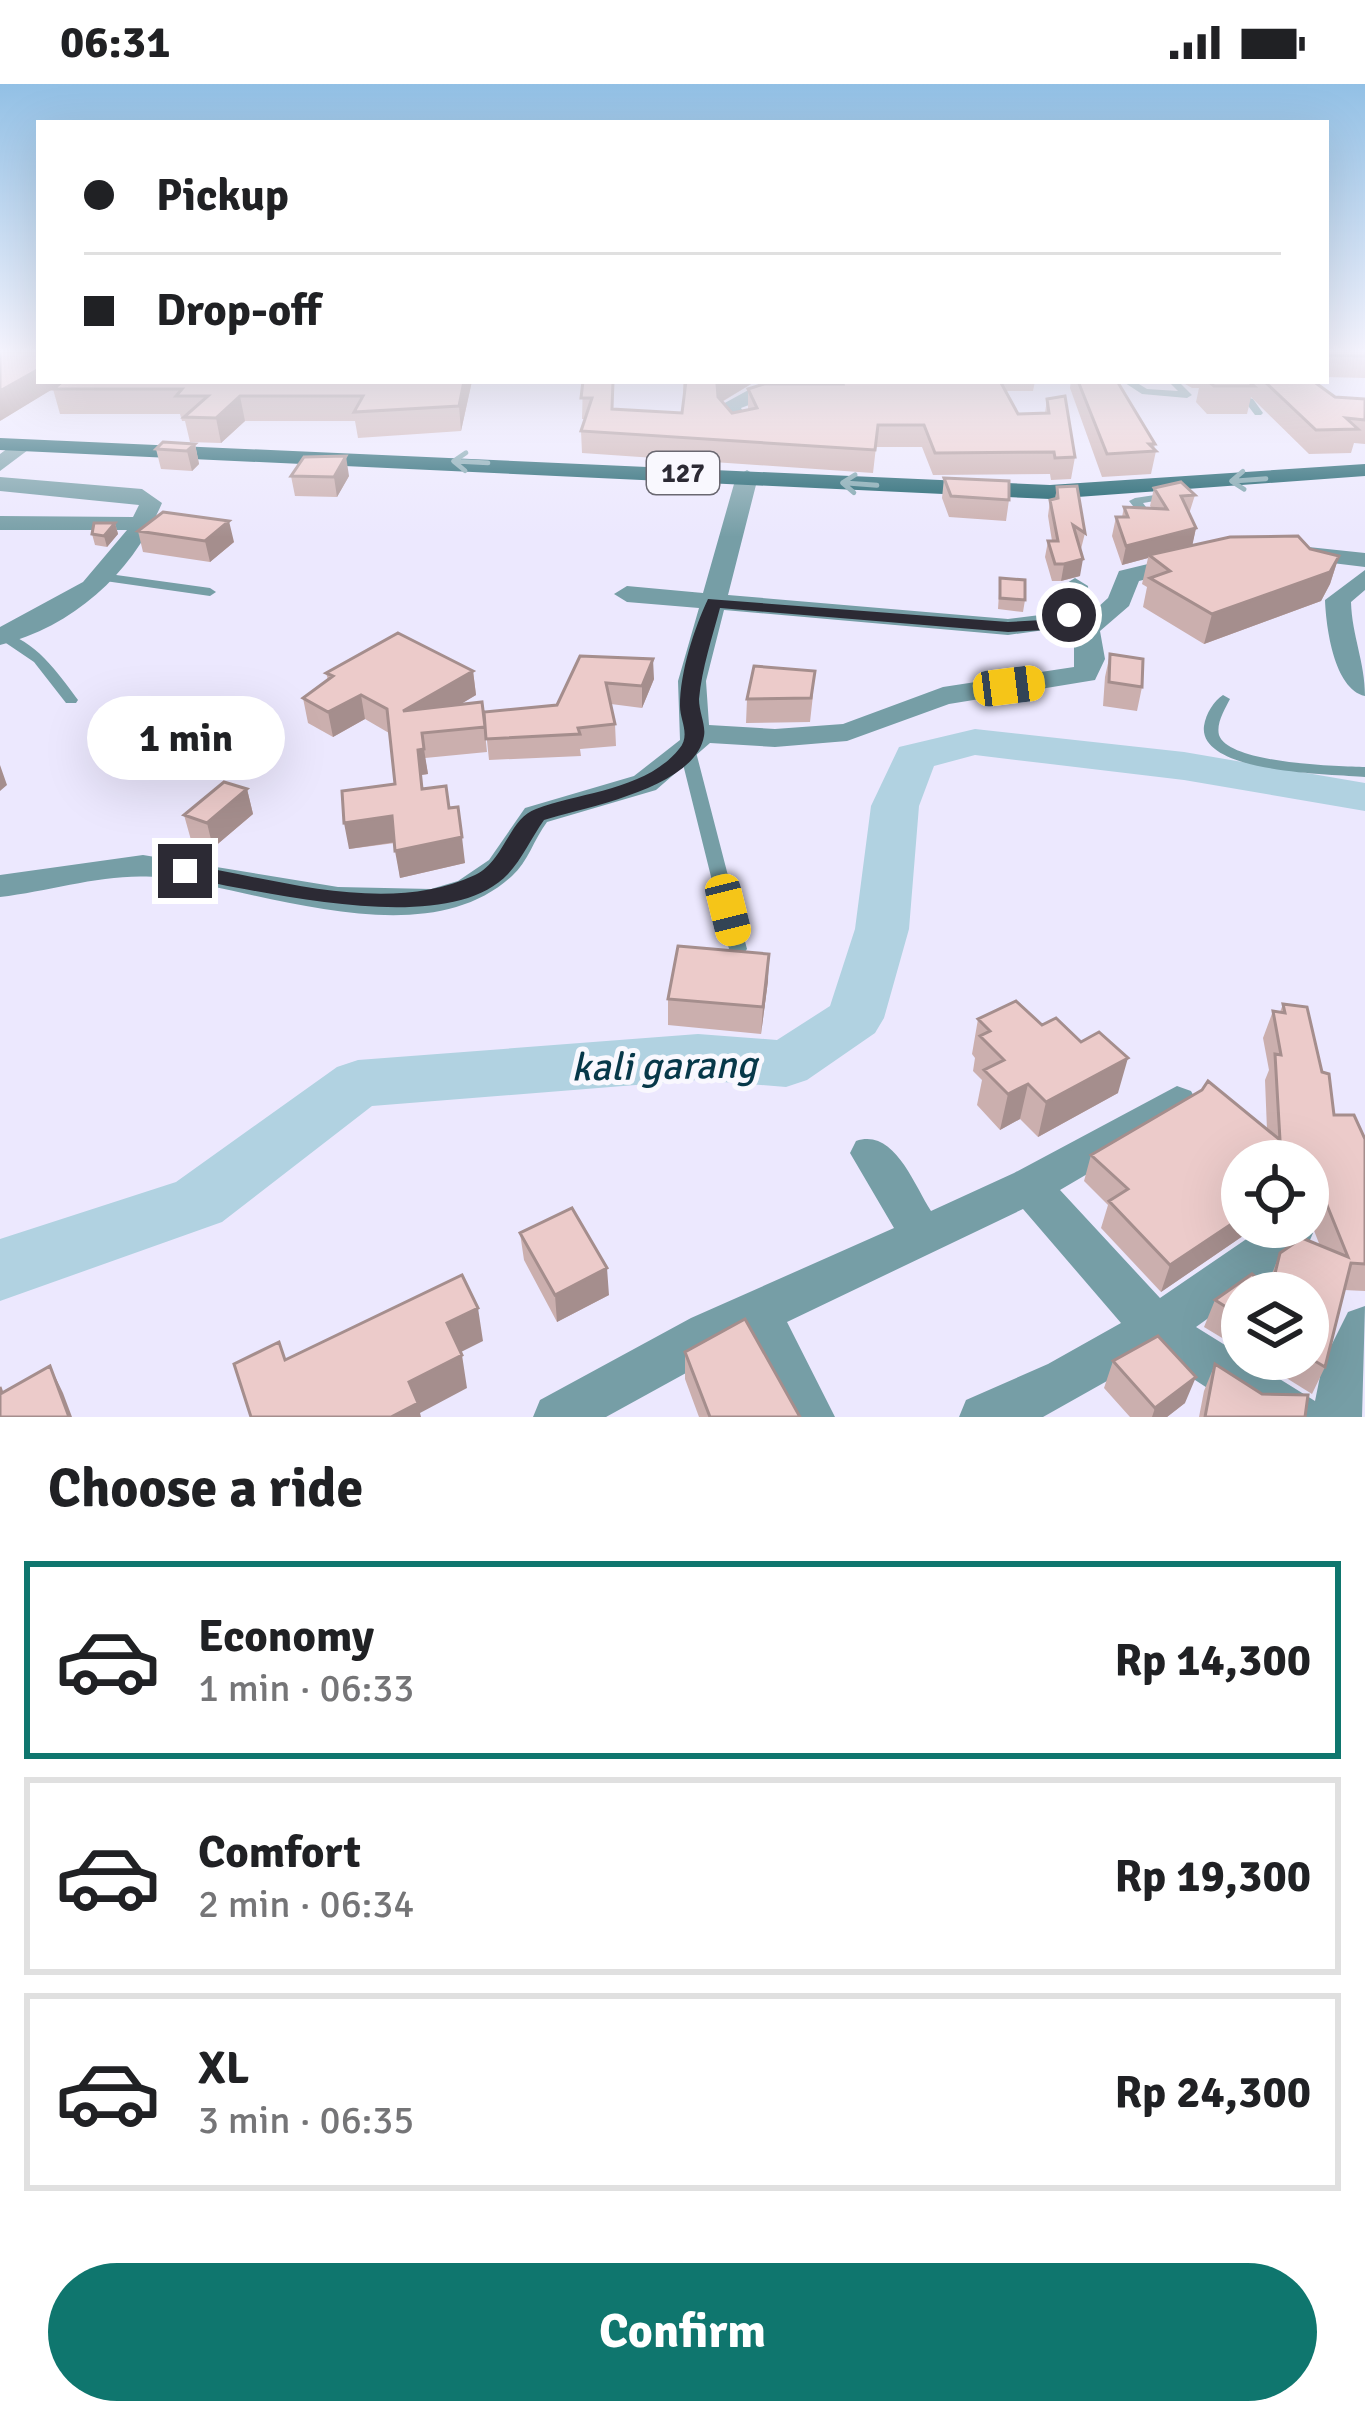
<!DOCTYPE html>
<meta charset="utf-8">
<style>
body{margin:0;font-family:Signika,sans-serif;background:#f2f2f2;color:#202124;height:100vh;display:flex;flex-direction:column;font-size:45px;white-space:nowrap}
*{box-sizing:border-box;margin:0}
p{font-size:39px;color:#757577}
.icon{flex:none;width:66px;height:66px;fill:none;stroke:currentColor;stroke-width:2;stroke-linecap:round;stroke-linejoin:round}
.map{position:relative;height:1333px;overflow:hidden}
.sheet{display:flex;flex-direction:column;background:#fff;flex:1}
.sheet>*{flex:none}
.guide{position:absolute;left:36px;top:36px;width:1293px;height:264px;border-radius:0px;box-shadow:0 12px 48px #0002;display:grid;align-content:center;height:264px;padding:0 48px;background:#fff}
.buttons{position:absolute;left:1221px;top:1056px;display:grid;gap:24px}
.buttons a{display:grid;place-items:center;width:108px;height:108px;border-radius:50%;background:#fff;box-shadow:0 12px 48px #0002;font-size:60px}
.end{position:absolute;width:54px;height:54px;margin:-27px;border:15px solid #2c2a34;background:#fff;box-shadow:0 0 0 6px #fff}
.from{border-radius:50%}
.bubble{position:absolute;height:84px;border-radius:42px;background:#fff;box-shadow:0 12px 48px #0002;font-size:39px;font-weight:700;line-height:84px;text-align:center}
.car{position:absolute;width:36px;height:72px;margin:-36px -18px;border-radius:15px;box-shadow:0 0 9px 3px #0007;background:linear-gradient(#f5c518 24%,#345 0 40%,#f5c518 0 76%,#345 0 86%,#f5c518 0)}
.guide b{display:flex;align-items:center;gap:42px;height:114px;font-size:45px}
.guide b+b{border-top:3px solid #e0e0e0}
.guide i{width:30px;height:30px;background:#202124}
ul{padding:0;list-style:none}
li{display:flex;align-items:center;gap:36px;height:198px;margin:0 24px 18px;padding:0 24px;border:6px solid #e0e0e0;border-radius:0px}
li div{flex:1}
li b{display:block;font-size:45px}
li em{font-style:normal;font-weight:700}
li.on{border-color:#0f766e}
li>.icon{width:108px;height:108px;stroke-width:1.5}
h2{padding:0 48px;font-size:54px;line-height:144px}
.cta{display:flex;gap:24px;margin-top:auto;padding:24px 48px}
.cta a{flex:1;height:138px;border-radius:72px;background:#0f766e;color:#fff;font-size:48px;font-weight:700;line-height:138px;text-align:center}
.status{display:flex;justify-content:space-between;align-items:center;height:84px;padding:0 60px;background:#fff;direction:ltr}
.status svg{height:33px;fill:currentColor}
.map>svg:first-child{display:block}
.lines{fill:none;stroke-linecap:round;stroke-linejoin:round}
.river{fill:#b1d2e1;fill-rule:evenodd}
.service{fill:#769ea6;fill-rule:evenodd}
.minor{fill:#769ea6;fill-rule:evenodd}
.tertiary{fill:#769ea6;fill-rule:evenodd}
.primary{fill:#135b66;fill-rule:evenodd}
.wall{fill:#cbafae}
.shaded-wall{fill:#a58e8d}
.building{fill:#eccbca;stroke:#a58e8d;stroke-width:3}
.oneway{stroke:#7aa2aa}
.route{fill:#2c2a34}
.labels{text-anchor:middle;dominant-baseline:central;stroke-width:10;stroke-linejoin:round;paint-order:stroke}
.shield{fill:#f9f8fe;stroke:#6a6871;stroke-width:3}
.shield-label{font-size:27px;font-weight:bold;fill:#2c2a34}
.near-water-label{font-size:39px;font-style:italic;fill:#073849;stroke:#f9f8fe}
</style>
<div class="status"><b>06:31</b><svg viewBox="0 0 49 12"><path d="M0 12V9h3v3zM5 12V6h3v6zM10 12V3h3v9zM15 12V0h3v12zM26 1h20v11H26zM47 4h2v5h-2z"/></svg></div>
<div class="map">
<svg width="1365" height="1333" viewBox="0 0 1365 1333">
<rect width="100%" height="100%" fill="#ece8fe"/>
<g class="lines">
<path class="river" d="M 975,645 L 1184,668 L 1365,699 L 1365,727 L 1184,696 L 975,671 L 934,682 L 919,722 L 909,845 L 884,934 L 875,949 L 807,996 L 786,1003 L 698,996 L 372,1022 L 222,1138 L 0,1217 L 0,1155 L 176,1098 L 337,983 L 358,976 L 698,950 L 777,956 L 830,922 L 855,845 L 871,722 L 899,663 Z"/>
<path class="service" d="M 777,297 L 855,297 L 850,300 L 782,300 Z
M 1122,297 L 1134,297 L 1147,305 L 1178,307 L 1168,297 L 1178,297 L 1192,311 L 1187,314 L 1142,310 Z
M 1232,309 L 1253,315 L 1263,329 L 1261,331 L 1255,331 L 1246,319 L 1229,314 L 1229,310 Z
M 1168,409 L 1172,410 L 1172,414 L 1143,419 L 1155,435 L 1149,438 L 1145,437 L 1129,417 L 1135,414 Z
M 109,490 L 210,504 L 216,508 L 210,512 L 105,497 L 103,494 Z
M 0,548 C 35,555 58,589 78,616 L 76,619 L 66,619 L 34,578 L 0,555 Z
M 1223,611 L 1230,615 C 1225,625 1216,639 1219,651 C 1229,680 1338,682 1365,683 L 1365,693 C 1334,690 1198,690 1204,642 C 1206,629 1214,617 1223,611 Z
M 688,663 L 696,668 L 747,865 L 744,869 L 732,869 L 729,865 L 680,668 Z"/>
<path class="minor" d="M 765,297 L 783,297 L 775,311 L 741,324 L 752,343 L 735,347 L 721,331 L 721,321 Z
M 19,356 L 36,360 L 0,387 L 0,370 Z
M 747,386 L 758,393 L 728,511 L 1008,535 L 1056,529 L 1063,518 L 1062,502 L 1075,494 L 1088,502 L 1089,518 L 1073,542 L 1008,551 L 724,526 L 706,597 L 709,641 L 775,645 L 843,640 L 943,603 L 1074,583 L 1074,545 L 1108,514 L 1119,487 L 1185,471 L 1197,478 L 1194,483 L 1139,497 L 1129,522 L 1100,547 L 1105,575 L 1095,596 L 949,620 L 847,657 L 775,663 L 710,659 L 656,706 L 547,738 C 534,755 528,778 512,792 C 425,872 266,807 164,794 C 110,787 54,807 0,813 L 0,791 L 143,771 L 338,803 L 431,805 L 458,797 L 489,776 L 525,724 L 634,692 L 680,656 L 678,597 L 699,524 L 627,518 L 614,510 L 627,502 L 703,509 L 736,393 Z
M 0,393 L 142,405 L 162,419 C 133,488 75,542 0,561 L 0,543 L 83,498 L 127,446 L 0,446 L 0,432 L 133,433 L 139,421 L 0,407 Z
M 1299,462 L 1365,469 L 1365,483 L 1291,474 L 1291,464 Z
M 1177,1002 L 1191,1007 L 1197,1018 L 1191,1029 L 1060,1106 L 1160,1214 L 1264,1143 L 1308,1143 L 1308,1138 L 1313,1149 L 1307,1163 L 1196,1243 L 1315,1317 L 1323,1278 L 1348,1228 L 1365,1222 L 1362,1333 L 1252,1333 L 1155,1270 L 1043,1333 L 959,1333 L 966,1316 L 1048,1280 L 1121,1239 L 1023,1125 L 787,1238 L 835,1333 L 784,1333 L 746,1256 L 606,1333 L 533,1333 L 540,1316 L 691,1234 L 894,1144 L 850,1069 L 856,1057 C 894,1044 913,1099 931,1127 L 1014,1089 Z"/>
<path class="tertiary" d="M 1365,486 L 1365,506 L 1351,518 C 1352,552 1365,578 1365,612 C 1334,605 1326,543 1325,516 Z"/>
<path class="primary" d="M 0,354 L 1050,401 L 1365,380 L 1365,392 L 1050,415 L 0,366 Z"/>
</g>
<path class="wall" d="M 1326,267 L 1365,267 L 1365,294 L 1326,293 Z
M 39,297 L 472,297 L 461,347 L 358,354 L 355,337 L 245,337 L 221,359 L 190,358 L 185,337 L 182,337 L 180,330 L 60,330 L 53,305 L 55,303 L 0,337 Z
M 583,297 L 613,325 L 682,329 L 685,308 L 683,308 L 683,297 L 756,297 L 722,318 L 732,329 L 748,325 L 748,305 L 838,300 L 838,297 L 1035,297 L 1033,307 L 1005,307 L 1018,330 L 1045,329 L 1047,315 L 1075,373 L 1071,395 L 1051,396 L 1050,390 L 933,391 L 922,363 L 876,363 L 873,389 L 582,369 L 581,347 L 585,335 L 582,335 Z
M 1071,297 L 1117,297 L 1155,360 L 1154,365 L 1156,367 L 1151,390 L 1102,393 L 1070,304 Z
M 1180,297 L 1313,297 L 1335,313 L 1365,315 L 1365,360 L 1354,359 L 1351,369 L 1309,370 L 1251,313 L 1247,330 L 1207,330 L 1196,318 L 1199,304 L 1192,304 Z
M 195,360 L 199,380 L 192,387 L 161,385 L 156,365 Z
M 291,392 L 349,392 L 337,413 L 295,412 Z
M 944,394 L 1009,416 L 1006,437 L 949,433 L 942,414 Z
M 1057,403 L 1085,449 L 1081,465 L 1080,464 L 1080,492 L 1061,497 L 1052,497 L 1045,473 L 1048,457 L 1052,457 L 1048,432 L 1050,416 L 1055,415 Z
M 1154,404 L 1195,411 L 1189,430 L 1196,444 L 1192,461 L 1310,465 L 1339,472 L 1330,500 L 1321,517 L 1204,560 L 1143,523 L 1147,503 L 1142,500 L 1148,474 L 1122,481 L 1112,452 L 1116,433 L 1122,433 L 1124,423 L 1152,424 L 1150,422 Z
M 115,439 L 118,450 L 107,463 L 95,461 L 92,450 Z
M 138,447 L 234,458 L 210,478 L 143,468 Z
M 1000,494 L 1025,516 L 1023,528 L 998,525 Z
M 1110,570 L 1142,603 L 1137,627 L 1103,622 L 1105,593 Z
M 580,572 L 654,595 L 642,624 L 611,620 L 615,640 L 616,662 L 580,665 L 581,672 L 489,676 L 484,628 L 557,621 Z
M 473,587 L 476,611 L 459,621 L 482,618 L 487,668 L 425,674 L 428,690 L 421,691 L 423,705 L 449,724 L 465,779 L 400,794 L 395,759 L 349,765 L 395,700 L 389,649 L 365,635 L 333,653 L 308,639 L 303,614 L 328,596 L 326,589 Z
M 813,611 L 810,638 L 746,639 L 747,615 Z
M 247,705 L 253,730 L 213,764 L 191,756 L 184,731 Z
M 768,897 L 761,950 L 668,941 L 668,915 Z
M 1283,920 L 1307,923 L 1322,988 L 1329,990 L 1334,1031 L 1354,1031 L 1365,1055 L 1365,1207 L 1344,1206 L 1325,1283 L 1312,1310 L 1256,1275 L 1308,1275 L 1308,1209 L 1242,1209 L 1242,1266 L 1204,1243 L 1215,1216 L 1252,1190 L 1267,1203 L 1280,1169 L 1302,1154 L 1320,1162 L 1308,1131 L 1308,1077 L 1242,1077 L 1242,1143 L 1256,1143 L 1161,1208 L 1101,1144 L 1108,1121 L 1084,1097 L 1091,1071 L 1202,1006 L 1208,997 L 1267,1046 L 1265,996 L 1269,986 L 1263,954 L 1273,927 L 1280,928 Z
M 978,935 L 1118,1009 L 1038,1053 L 1020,1035 L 1000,1046 L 977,1021 L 982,996 L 973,987 L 975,974 L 972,970 Z
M 520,1149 L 609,1211 L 557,1238 L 524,1176 Z
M 685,1268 L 800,1333 L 699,1333 L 685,1295 Z
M 1113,1277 L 1185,1319 L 1167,1333 L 1130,1333 L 1104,1304 Z
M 1215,1280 L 1262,1310 L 1305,1333 L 1199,1333 L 1204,1307 Z"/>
<path class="shaded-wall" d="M 39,285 L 39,297 L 66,297 L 0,337 L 0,307 Z
M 464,297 L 472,297 L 461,347 L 459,322 Z
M 722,297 L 756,297 L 716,321 L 717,300 Z
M 240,312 L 245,337 L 221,359 L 216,334 Z
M 195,360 L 199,380 L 192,387 L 187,367 Z
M 346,372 L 349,392 L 337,413 L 334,393 Z
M 229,437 L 234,458 L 210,478 L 205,457 Z
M 115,439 L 118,450 L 107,463 L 104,452 Z
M 1196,444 L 1192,463 L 1149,471 L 1148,474 L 1122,481 L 1126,462 Z
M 1339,472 L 1330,500 L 1321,517 L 1204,560 L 1212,530 Z
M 1083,475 L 1080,492 L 1061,497 L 1064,480 Z
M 653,575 L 654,595 L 642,624 L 642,602 Z
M 473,587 L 476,611 L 407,652 L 403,627 Z
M 361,611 L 365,635 L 333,653 L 328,628 Z
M 424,665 L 428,690 L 421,691 L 418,666 Z
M 0,681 L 7,701 L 0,707 Z
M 247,705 L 253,730 L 213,764 L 207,739 Z
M 392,732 L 396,758 L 349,765 L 344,739 Z
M 462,753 L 465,779 L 400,794 L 395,767 Z
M 769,870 L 768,897 L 761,950 L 763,923 Z
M 1128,974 L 1118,1009 L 1038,1053 L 1046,1018 Z
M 1028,1000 L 1020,1035 L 1000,1046 L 1008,1010 Z
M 1242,1133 L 1242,1143 L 1256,1143 L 1161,1208 L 1170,1181 Z
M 607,1184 L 609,1211 L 557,1238 L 555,1211 Z
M 478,1224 L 483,1257 L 453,1272 L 447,1239 Z
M 462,1271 L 467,1304 L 420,1329 L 421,1333 L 391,1333 L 409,1298 Z
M 50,1282 L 63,1309 L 72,1333 L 69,1333 Z
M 1196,1293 L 1185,1319 L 1167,1333 L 1152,1333 L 1155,1324 Z"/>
<path class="building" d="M 0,267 L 39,267 L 39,285 L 0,307 Z
M 1326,267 L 1365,267 L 1365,272 L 1326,271 Z
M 63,297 L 464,297 L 459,322 L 354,328 L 363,312 L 240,312 L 216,334 L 184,333 L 208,312 L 176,312 L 182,305 L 53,305 Z
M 583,297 L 613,297 L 612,325 L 682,329 L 686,297 L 722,297 L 717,300 L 718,313 L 732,329 L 757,324 L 748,305 L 764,300 L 843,300 L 842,297 L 1000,297 L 1018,330 L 1049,329 L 1047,315 L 1065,312 L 1075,373 L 1055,374 L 1054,368 L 935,369 L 924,341 L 878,341 L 875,366 L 581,347 L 592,314 L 581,314 Z
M 1078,297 L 1117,297 L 1155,360 L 1149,360 L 1156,367 L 1107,370 Z
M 1208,297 L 1248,297 L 1254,302 L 1214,302 Z
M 1264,297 L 1313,297 L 1335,313 L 1365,315 L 1365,336 L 1346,334 L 1358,345 L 1316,346 Z
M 163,358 L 195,360 L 187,367 L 156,365 Z
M 346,372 L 334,393 L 291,392 L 304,373 Z
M 944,394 L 1009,397 L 1009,416 L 951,412 Z
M 1181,398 L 1195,411 L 1181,412 L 1196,444 L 1126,462 L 1116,433 L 1128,433 L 1124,423 L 1167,425 L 1154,404 Z
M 1077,402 L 1085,449 L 1073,441 L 1083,475 L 1064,480 L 1055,480 L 1048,457 L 1058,457 L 1050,416 L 1058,414 L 1057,403 Z
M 163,428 L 229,437 L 205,457 L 138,447 Z
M 94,439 L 115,439 L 104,452 L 92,450 Z
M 1298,452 L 1310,465 L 1339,472 L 1330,488 L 1212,530 L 1150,494 L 1170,487 L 1149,471 L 1230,453 Z
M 1000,494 L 1025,496 L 1025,516 L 1000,514 Z
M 398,549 L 473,587 L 403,627 L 482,618 L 485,643 L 422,649 L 424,665 L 418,666 L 422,705 L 446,702 L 449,724 L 458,723 L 462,753 L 395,767 L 392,732 L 344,739 L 342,707 L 395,700 L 387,625 L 361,611 L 328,628 L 303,614 L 333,592 L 326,589 Z
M 1110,570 L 1143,575 L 1142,603 L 1109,598 Z
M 580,572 L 653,575 L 642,602 L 606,599 L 615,640 L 578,644 L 580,650 L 486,655 L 484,628 L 557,621 Z
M 754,582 L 815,587 L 811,614 L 747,615 Z
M 224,698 L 247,705 L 207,739 L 184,731 Z
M 678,862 L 769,870 L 763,923 L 668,915 Z
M 1016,917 L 1042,941 L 1056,934 L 1081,958 L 1099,948 L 1128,974 L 1046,1018 L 1028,1000 L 1008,1010 L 984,986 L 1004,976 L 980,952 L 990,947 L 978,935 Z
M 1283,920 L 1307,923 L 1322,988 L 1329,990 L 1334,1031 L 1354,1031 L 1365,1055 L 1365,1180 L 1351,1179 L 1325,1283 L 1308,1273 L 1308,1209 L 1242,1209 L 1242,1233 L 1215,1216 L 1252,1190 L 1271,1206 L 1280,1169 L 1302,1154 L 1348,1173 L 1316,1094 L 1308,1099 L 1308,1077 L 1242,1077 L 1242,1133 L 1170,1181 L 1109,1117 L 1128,1105 L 1091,1071 L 1202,1006 L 1208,997 L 1280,1056 L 1275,970 L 1281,971 L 1273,927 L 1285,929 Z
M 572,1124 L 607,1184 L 555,1211 L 520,1149 Z
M 462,1191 L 478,1224 L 447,1239 L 462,1271 L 409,1298 L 418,1319 L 391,1333 L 251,1333 L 234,1280 L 279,1258 L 285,1276 Z
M 745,1235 L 800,1333 L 710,1333 L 685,1268 Z
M 1158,1252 L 1196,1293 L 1155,1324 L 1113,1277 Z
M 1215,1280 L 1262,1310 L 1308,1311 L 1305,1333 L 1205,1333 Z
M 50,1282 L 69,1333 L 0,1333 L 0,1303 L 2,1309 Z"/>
<defs><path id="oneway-shaft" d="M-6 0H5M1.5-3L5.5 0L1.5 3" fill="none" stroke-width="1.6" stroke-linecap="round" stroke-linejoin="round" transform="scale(3)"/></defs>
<g class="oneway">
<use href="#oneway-shaft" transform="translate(470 378) rotate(-177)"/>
<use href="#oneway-shaft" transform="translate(1248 396) rotate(176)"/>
<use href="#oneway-shaft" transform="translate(859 400) rotate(-176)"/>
</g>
<linearGradient id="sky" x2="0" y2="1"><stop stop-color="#92c0e5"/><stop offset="0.59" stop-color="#f6f5ff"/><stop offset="1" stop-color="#f6f5ff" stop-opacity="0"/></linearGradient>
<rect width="1365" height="453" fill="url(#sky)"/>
<path class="route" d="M 708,515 L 1008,538 L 1042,536 L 1069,526 L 1077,531 L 1045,546 L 1008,548 L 720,524 C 712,554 702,584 699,615 C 699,628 706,641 704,652 C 695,704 586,723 544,736 C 532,753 522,775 508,790 C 447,855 264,807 185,794 L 174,787 L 185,780 C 277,795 387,832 475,791 C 504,778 509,734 536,725 C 581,708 646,706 679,665 C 691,651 680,637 680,622 C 680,588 694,545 708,515 Z"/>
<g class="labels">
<rect class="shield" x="647" y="368" width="72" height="42" rx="9"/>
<g class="shield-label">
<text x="683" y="389">127</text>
</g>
<g class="near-water-label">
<text transform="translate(664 982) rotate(-1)">kali garang</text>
</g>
</g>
</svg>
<div class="buttons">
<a><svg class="icon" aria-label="locate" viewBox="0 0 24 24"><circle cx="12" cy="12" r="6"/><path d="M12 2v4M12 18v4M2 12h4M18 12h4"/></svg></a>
<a><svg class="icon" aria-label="layers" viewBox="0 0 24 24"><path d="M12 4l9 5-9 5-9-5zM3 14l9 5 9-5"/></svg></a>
</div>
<i class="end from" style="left:1069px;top:531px"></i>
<i class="end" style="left:185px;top:787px"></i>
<div class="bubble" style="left:87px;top:612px;width:198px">1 min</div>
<i class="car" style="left:1009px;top:602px;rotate:83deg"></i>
<i class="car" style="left:728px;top:826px;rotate:166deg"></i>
<div class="guide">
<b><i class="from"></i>Pickup</b>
<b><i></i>Drop-off</b>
</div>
</div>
<section class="sheet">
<h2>Choose a ride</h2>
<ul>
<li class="on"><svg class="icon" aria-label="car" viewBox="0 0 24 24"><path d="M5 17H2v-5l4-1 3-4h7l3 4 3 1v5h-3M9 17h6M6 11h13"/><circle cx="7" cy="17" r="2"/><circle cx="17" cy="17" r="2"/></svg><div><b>Economy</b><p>1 min · 06:33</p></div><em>Rp 14,300</em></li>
<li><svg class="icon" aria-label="car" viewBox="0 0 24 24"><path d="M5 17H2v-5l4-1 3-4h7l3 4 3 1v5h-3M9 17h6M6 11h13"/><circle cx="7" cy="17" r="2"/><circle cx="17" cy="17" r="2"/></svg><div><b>Comfort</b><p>2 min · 06:34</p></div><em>Rp 19,300</em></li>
<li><svg class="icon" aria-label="car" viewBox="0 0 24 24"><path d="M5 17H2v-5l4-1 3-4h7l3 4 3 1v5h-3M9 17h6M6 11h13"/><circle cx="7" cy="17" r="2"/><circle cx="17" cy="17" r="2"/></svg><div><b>XL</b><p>3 min · 06:35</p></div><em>Rp 24,300</em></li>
</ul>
<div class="cta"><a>Confirm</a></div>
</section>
